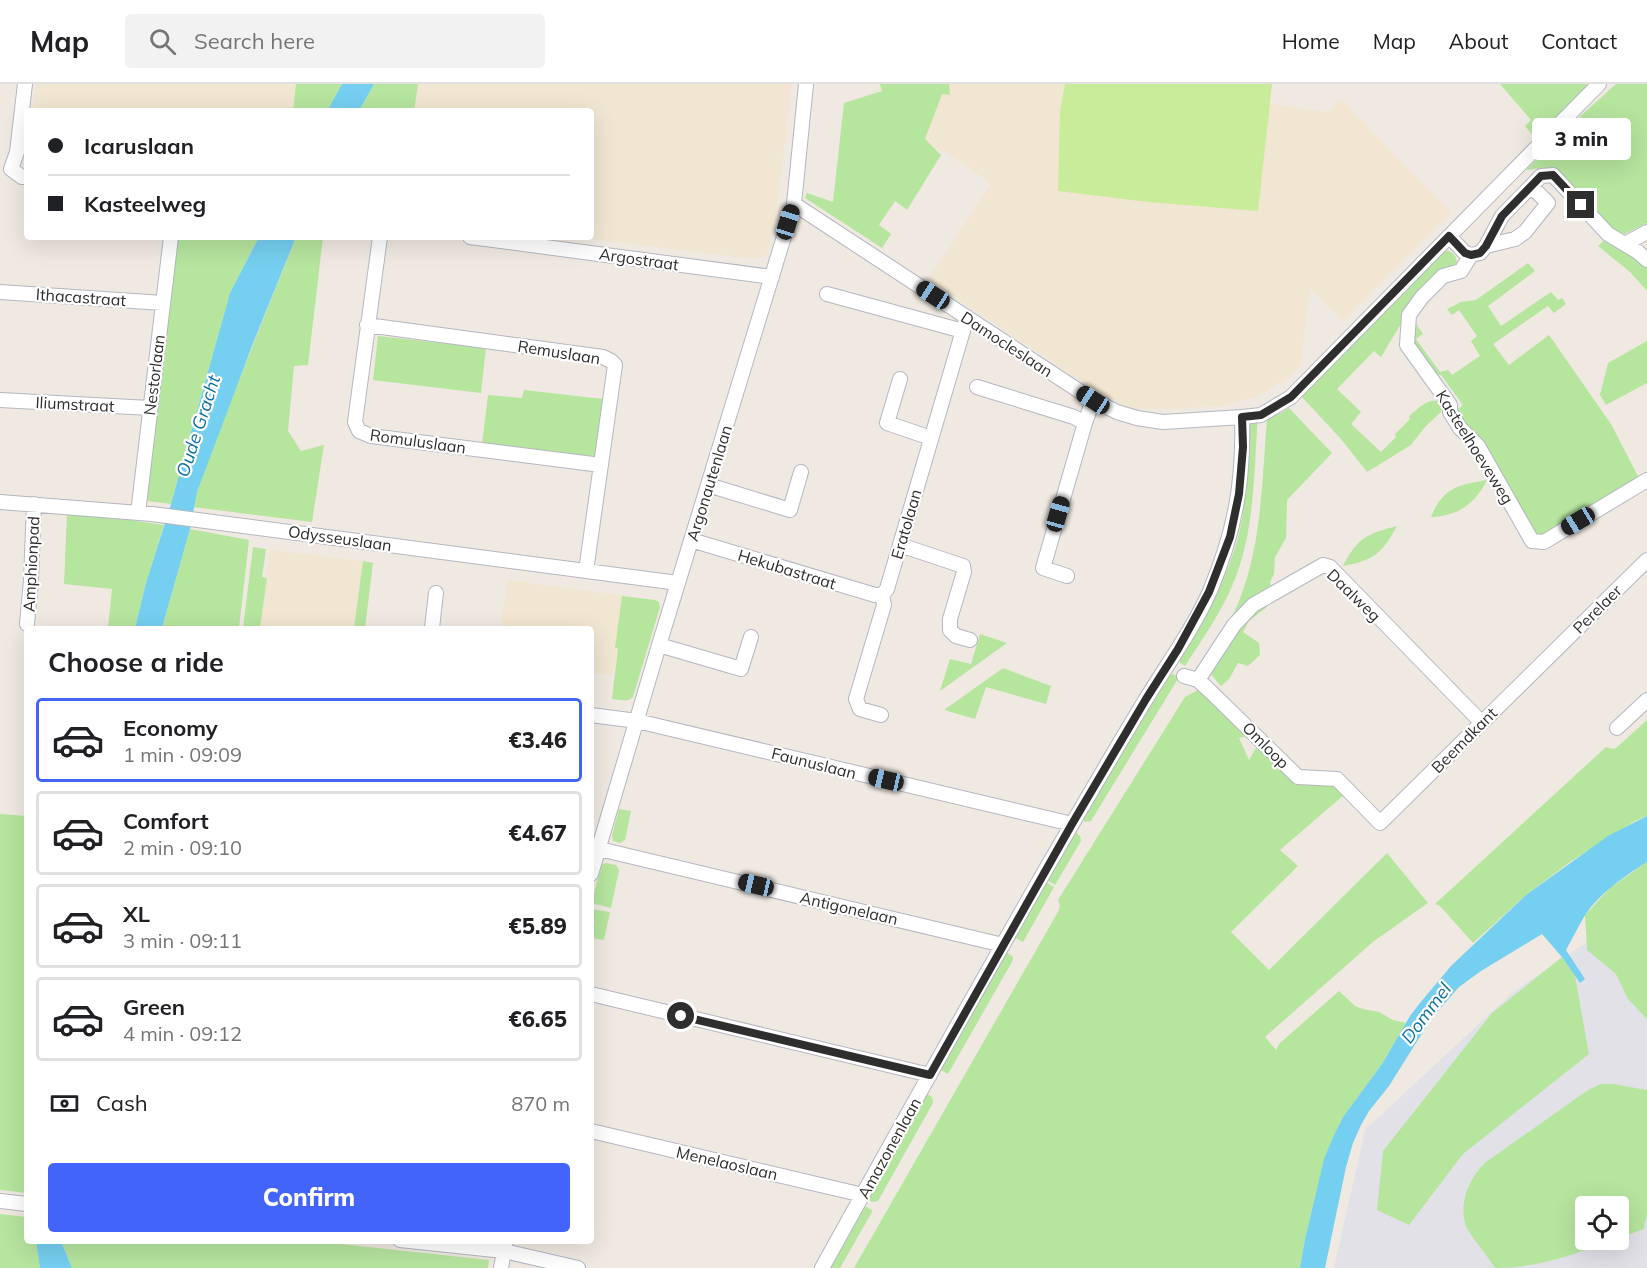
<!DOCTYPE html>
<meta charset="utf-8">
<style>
body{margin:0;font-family:Mulish,sans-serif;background:#f2f2f2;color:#202124;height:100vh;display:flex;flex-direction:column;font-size:22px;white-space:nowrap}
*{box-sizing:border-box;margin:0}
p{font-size:20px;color:#757577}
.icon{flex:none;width:33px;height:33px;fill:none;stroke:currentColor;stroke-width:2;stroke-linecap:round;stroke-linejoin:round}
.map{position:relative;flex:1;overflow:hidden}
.details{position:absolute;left:24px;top:542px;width:570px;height:618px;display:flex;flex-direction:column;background:#fff;border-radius:6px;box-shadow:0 6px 24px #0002}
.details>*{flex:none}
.top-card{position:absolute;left:24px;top:24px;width:570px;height:132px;border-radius:6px;box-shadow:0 6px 24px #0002;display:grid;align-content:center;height:132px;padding:0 24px;background:#fff}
.buttons{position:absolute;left:1575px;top:1112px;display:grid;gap:12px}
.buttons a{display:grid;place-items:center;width:54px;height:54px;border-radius:6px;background:#fff;box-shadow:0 6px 24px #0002;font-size:30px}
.end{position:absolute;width:27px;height:27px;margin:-14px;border:8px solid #2e2e2e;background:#fff;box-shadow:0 0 0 3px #fff}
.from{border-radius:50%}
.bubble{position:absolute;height:42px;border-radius:6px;background:#fff;box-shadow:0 6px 24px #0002;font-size:20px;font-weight:800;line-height:42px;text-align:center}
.car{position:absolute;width:18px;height:36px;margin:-18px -9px;border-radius:8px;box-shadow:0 0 4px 2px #0007;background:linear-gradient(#222 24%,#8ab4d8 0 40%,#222 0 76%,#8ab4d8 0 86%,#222 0)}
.top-card b{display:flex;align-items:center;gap:21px;height:57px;font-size:22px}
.top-card b+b{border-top:2px solid #e0e0e0}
.top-card i{width:15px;height:15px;background:#202124}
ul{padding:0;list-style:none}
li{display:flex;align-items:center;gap:18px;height:84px;margin:0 12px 9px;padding:0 12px;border:3px solid #e0e0e0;border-radius:6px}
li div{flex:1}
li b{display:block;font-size:22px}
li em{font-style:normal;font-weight:800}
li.selected{border-color:#4264fb}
li>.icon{width:54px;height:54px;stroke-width:1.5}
h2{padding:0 24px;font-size:27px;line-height:72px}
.pay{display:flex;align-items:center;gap:15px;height:66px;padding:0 24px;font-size:22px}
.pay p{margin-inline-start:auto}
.primary-button{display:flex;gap:12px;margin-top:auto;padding:12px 24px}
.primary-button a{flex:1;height:69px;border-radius:6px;background:#4264fb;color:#fff;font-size:24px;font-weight:800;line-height:69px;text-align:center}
header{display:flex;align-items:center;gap:36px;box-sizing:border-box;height:84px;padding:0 30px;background:#fff;border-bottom:2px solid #e0e0e0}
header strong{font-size:28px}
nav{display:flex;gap:33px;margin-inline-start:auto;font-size:21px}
.search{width:420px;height:54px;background:#f2f2f2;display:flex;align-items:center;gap:15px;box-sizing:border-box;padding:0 21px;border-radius:6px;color:#757577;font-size:22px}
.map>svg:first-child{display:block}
.industrial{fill:#e3e1e8;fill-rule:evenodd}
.education{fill:#f0e6d1}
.green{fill:#b6e59e}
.pitch{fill:#c9ec9a}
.water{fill:#75cff0}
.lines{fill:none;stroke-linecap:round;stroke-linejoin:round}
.minor-casing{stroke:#b4b7c1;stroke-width:16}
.minor{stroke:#fff;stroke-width:14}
.route{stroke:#2e2e2e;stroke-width:8}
.labels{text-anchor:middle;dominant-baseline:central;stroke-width:4.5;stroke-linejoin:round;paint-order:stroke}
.street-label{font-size:16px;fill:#2e2e2e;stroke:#fff}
.water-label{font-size:18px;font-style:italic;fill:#0d6fa3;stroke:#fff}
</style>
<header>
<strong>Map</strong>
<div class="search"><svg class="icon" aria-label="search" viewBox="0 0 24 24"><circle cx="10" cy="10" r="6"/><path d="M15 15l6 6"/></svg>Search here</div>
<nav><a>Home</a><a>Map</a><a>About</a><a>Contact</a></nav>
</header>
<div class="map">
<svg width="1647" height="1184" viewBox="0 0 1647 1184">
<rect width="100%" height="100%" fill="#efe9e1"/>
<path class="industrial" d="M 1647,818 L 1647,1184 L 1334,1184 L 1365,1046 L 1513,908 ZM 1586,1122 L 1618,1122 L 1618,1155 L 1586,1155 Z"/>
<path class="education" d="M 36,0 L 296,0 L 293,27 L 32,27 Z
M 418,0 L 792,0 L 776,131 L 767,172 L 755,175 L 573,153 L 591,153 L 591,27 L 414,27 Z
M 879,0 L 1272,0 L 1270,20 L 1328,28 L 1341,16 L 1451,128 L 1343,236 L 1310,205 L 1300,282 L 1286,295 L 1256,313 L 1221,322 L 1161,326 L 1129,324 L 1097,308 L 928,195 L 991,100 L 965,80 L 935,63 L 893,68 Z
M 270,466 L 363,477 L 354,544 L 260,544 Z
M 507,496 L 626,512 L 613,591 L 591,589 L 591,544 L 501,544 Z"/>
<path class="green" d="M 296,0 L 342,0 L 327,27 L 293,27 Z
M 374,0 L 418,0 L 414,27 L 359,27 Z
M 880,0 L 949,0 L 950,11 L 942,10 L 925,55 L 941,71 L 907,126 L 895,117 L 879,141 L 891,150 L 882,164 L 805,114 L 807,109 L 833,118 L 844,19 L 882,7 Z
M 1500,0 L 1595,0 L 1536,55 L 1525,42 L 1531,36 Z
M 1616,0 L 1647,0 L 1647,139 L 1625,150 L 1615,147 L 1559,89 L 1542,84 L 1526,86 L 1573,39 Z
M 176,153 L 259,153 L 230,209 L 171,420 L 147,417 Z
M 296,153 L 323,153 L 308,281 L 294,282 L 288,347 L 301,367 L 324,361 L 312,438 L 193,423 L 197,408 L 216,354 Z
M 1605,155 L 1647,182 L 1647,207 L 1630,188 L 1598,162 Z
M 1448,167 C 1456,170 1458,175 1456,183 L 1417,213 L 1381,273 L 1374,267 L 1337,305 L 1361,328 L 1351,340 L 1381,368 L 1396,353 L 1395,350 L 1410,335 L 1409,332 C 1421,323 1428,312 1444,319 L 1444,325 L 1425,343 L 1411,361 L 1367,388 L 1341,355 L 1301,312 L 1443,168 Z
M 1528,179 L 1535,187 L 1488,222 L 1501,242 L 1551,208 L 1558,216 L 1562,214 L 1566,220 L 1554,229 L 1548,222 L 1493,260 L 1509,281 L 1549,251 L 1611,340 L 1640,396 L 1544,455 L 1536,454 L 1454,328 L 1463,321 L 1441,291 L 1430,290 L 1412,259 L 1415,238 L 1423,250 L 1416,255 L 1440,288 L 1448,286 L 1452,291 L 1480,272 L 1471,257 L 1477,252 L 1459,226 L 1452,231 L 1447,225 L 1461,218 L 1476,216 Z
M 378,252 L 486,264 L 481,309 L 373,296 Z
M 1647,257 L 1647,299 L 1606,321 L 1600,311 L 1608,279 Z
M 524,306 L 603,315 L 595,376 L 482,360 L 488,311 L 522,314 Z
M 1289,324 L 1332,369 L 1287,416 L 1286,454 L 1275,473 L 1274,490 L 1270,498 L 1272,504 L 1271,515 L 1266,524 L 1249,537 L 1243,548 L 1259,559 L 1260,571 L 1248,582 L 1238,579 L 1229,595 L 1221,602 L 1204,582 C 1216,561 1230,540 1239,517 C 1262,460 1262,395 1267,335 L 1281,329 Z
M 1258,332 C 1254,386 1255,444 1235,495 C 1223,526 1203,554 1185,582 L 1180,579 L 1180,573 C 1207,531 1233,485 1242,435 C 1247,403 1247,370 1248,338 Z
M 1487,396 C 1476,419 1458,432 1431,433 C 1443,404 1457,401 1487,396 Z
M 67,430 L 130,436 L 164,441 L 146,499 L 135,544 L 108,544 L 112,505 L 64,500 Z
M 1397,442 C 1382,469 1375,476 1343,482 C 1358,453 1367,450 1397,442 Z
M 190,445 L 249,456 L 239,544 L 162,544 Z
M 253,463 L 266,465 L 262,493 L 267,494 L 260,544 L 243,544 Z
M 363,477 L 373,479 L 365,544 L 354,544 Z
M 622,512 L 655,516 L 659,518 L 660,523 L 633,613 C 628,619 618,615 612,615 L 618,564 L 615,564 Z
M 980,550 L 1007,559 L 940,607 L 950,575 L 971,580 Z
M 1003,584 L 1051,602 L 1046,620 L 986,603 L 975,635 L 944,626 Z
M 1173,590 L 1179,593 L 1091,737 L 1086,738 L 1081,735 L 1168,592 Z
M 1200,605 L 1247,652 L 1239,654 L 1249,676 L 1257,662 L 1297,699 L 1334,699 L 1345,710 L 1280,766 L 1298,782 L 1231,848 L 1269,886 L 1387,769 L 1428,819 L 1374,857 L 1265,953 L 1276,966 L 1279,960 L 1339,907 L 1355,922 L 1363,925 L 1379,928 L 1393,936 L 1406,939 L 1382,980 L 1343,1033 L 1333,1053 L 1324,1076 L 1305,1155 L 1300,1184 L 854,1184 L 1058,828 L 1060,822 L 1058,816 L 1185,613 Z
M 1647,636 L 1647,732 L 1635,737 L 1570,778 L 1526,811 L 1473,859 L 1440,822 L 1435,820 L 1606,663 L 1613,665 L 1616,664 Z
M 619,725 L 631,727 L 625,756 L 620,759 L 613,757 L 612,752 Z
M 0,730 L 27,732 L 27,1109 L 0,1106 Z
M 1073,746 L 1080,752 L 1081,757 L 1055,801 L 1045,795 Z
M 1647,778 L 1647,935 L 1628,915 L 1616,890 L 1587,866 L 1585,831 L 1610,804 Z
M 605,779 L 616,781 L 619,786 L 611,824 L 591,819 L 602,781 Z
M 1044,797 L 1054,803 L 1023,858 L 1013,853 Z
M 591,825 L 610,828 L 604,856 L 591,854 Z
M 1005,867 L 1013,873 L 1013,876 L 948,990 L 939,985 Z
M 1562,873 L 1575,892 L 1589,970 L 1463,1070 L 1409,1141 L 1377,1126 L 1383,1067 L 1492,929 Z
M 1601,1000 L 1613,1000 L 1647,1006 L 1647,1130 L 1644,1145 L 1619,1154 L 1618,1122 L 1586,1122 L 1586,1155 L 1616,1155 C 1575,1170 1540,1184 1495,1184 C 1487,1171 1476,1159 1468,1146 C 1456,1124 1469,1093 1486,1078 L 1588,1006 Z
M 925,1009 L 932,1013 L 933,1019 L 878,1117 L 873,1118 L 866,1115 Z
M 863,1121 L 872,1126 L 872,1128 L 840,1184 L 827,1184 Z
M 0,1130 L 27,1133 L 27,1156 L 36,1157 L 40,1184 L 0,1184 Z
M 303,1156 L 489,1176 L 488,1184 L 72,1184 L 61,1157 Z"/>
<path class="pitch" d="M 1065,0 L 1272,0 L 1258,127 L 1148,118 L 1058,107 L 1060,27 Z"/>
<path class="water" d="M 342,0 L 374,0 L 359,27 L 327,27 Z
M 259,153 L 296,153 L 252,262 L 197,408 L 190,445 L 162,544 L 135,544 L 146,499 L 171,420 L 230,209 Z
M 1647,732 L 1647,778 C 1624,793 1599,809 1584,833 C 1578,843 1572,855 1566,866 L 1585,895 L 1580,899 L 1562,873 L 1542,850 L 1481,887 L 1459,903 L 1431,935 L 1389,1002 L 1369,1027 L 1361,1041 L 1353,1059 L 1346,1083 L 1325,1184 L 1300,1184 L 1305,1155 L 1324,1075 L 1333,1053 L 1343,1033 L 1382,980 L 1410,932 L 1420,919 L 1451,882 L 1526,811 L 1608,752 Z
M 36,1157 L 61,1157 L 72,1184 L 40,1184 Z"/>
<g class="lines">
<defs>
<path id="minor" d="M 11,85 L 17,68 L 25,0
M 11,85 L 22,93 L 27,93
M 794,120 L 1093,316 L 1117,328 L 1137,334 L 1163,338 L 1242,333 L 1261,331 L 1291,313 L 1599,0
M 1449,152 L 1465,169 L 1471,171 L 1480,169 L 1486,162 L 1502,132 L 1541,92 L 1553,91 L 1608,150 L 1638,168 L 1647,176
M 380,153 L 355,338 L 359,347 L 371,352 L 601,381
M 470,153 L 772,193
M 1625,160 L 1647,148
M 1486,162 L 1515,155 L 1525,148 L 1548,119 L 1531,102
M 1471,171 L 1461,187 L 1443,192 L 1422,213 L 1409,231 L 1407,261 L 1450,321 L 1450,328 L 1460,344 L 1478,362 L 1532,457 L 1544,458 L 1647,396
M 0,208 L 163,219
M 827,210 L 963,247
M 367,241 L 603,273 L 611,277 L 615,281 L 586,487
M 900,295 L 887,339 L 931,354
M 977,303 L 1074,333 L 1085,339
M 0,316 L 150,324
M 708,401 L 790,426 L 801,388
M 0,418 L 152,430 L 678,499
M 138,429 L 171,153
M 691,456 L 875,511 L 882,511
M 900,461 L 963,482 L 964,488 L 950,535 L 950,546 L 956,552 L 970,556
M 1067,492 L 1043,484 L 1085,339 L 1093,316
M 27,540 L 31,496 L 34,420
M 432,544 L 436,509
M 659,561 L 741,585 L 751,553
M 1184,592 L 1198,596 L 1211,608 L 1298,693 L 1337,695 L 1380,739 L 1647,476
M 1198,596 L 1234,541 L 1253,521 L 1323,481 L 1330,483 L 1482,639
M 591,631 L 637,637 L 1072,740
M 881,631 L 860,625 L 856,615 L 884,521 L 882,511 L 887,505 L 967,233
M 1617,644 L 1647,616
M 591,763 L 1003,861
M 591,790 L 659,561 L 794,120 L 806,0
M 591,910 L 930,991
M 591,1047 L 863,1111
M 0,1117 L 27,1120
M 400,1156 L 504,1167 L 578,1184
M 501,1184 L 506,1156
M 822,1184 C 896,1051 970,917 1046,785 C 1079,728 1112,671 1146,615 C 1168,579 1193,545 1210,507 C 1235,447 1244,398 1242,333"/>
</defs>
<use href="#minor" class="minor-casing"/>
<use href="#minor" class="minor"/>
</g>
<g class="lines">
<path class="route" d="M 681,932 L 930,991 L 1072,740 L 1146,615 L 1178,565 L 1209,508 L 1230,453 L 1239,410 L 1243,363 L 1242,333 L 1261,331 L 1291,313 L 1449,152 L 1465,169 L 1471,171 L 1480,169 L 1486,162 L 1502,132 L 1541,92 L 1553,91 L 1581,121"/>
</g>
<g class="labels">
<g class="street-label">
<text transform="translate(639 175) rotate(8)">Argostraat</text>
<text transform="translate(81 213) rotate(4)">Ithacastraat</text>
<text transform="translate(1007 260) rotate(33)">Damocleslaan</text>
<text transform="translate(559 268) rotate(9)">Remuslaan</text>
<text transform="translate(154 291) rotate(-83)">Nestorlaan</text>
<text transform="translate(75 320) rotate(3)">Iliumstraat</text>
<text transform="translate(418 357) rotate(8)">Romuluslaan</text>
<text transform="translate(1475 363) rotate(58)">Kasteelhoeveweg</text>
<text transform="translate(709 399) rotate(-73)">Argonautenlaan</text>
<text transform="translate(906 440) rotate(-74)">Eratolaan</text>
<text transform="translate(340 454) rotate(8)">Odysseuslaan</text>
<text transform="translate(31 480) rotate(-87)">Amphionpad</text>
<text transform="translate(787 485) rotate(17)">Hekubastraat</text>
<text transform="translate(1354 511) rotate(44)">Daalweg</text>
<text transform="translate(1597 525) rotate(-45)">Perelaer</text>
<text transform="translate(1464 656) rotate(-45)">Beemdkant</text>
<text transform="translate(1266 661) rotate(45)">Omloop</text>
<text transform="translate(814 679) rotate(14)">Faunuslaan</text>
<text transform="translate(849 824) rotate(13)">Antigonelaan</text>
<text transform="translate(889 1064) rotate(-61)">Amazonenlaan</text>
<text transform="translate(727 1079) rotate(13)">Menelaoslaan</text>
</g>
<g class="water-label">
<text transform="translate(198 342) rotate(-72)">Oude Gracht</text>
<text transform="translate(1426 929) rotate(-53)">Dommel</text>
</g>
</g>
</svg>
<div class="buttons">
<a><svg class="icon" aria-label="locate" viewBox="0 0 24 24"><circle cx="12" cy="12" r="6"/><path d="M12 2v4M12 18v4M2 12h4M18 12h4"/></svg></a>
</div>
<i class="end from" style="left:681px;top:932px"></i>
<i class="end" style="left:1581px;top:121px"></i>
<div class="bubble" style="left:1532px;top:34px;width:99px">3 min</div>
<i class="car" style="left:788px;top:138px;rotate:17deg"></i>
<i class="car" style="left:933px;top:211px;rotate:303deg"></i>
<i class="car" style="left:1093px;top:316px;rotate:303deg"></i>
<i class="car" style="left:1058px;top:430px;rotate:16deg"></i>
<i class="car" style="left:1578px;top:437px;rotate:239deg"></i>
<i class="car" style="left:886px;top:696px;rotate:283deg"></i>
<i class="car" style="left:756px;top:801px;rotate:283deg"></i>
<div class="top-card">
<b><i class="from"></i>Icaruslaan</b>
<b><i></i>Kasteelweg</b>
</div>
<section class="details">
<h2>Choose a ride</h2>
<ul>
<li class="selected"><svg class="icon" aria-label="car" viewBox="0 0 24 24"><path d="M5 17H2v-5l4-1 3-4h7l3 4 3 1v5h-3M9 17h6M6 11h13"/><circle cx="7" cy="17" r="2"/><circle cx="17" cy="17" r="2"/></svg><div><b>Economy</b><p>1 min · 09:09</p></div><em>€3.46</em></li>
<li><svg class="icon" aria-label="car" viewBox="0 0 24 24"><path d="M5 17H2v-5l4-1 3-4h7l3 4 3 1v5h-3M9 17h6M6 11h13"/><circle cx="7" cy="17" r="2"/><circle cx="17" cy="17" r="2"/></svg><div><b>Comfort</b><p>2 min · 09:10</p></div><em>€4.67</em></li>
<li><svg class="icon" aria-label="car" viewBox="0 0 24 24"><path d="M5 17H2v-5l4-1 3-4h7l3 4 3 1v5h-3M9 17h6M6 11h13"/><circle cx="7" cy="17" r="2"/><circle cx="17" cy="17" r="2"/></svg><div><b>XL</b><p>3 min · 09:11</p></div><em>€5.89</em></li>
<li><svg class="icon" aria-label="car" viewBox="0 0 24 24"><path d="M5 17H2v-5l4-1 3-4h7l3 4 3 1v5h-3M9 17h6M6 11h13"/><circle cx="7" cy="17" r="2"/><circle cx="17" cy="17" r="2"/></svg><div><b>Green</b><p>4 min · 09:12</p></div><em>€6.65</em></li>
</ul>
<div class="pay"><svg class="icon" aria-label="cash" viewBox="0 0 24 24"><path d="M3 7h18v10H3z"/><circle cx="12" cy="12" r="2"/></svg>Cash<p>870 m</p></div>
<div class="primary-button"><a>Confirm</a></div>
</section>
</div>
